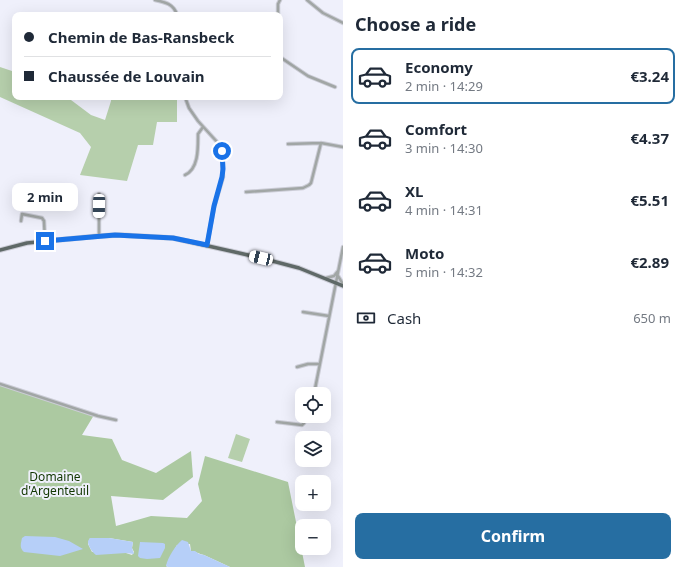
<!DOCTYPE html>
<meta charset="utf-8">
<style>
body{margin:0;font-family:"Noto Sans",sans-serif;background:#f6f6f7;color:#1f2937;height:100vh;display:flex;flex-direction:column;font-size:15px;white-space:nowrap}
*{box-sizing:border-box;margin:0}
p{font-size:13px;color:#747a83}
.icon{flex:none;width:22px;height:22px;fill:none;stroke:currentColor;stroke-width:2;stroke-linecap:round;stroke-linejoin:round}
.map{position:relative;flex:1;overflow:hidden}
.panel{display:flex;flex-direction:column;background:#fff;width:340px}
.panel>*{flex:none}
.banner{position:absolute;left:12px;top:12px;width:271px;height:88px;border-radius:8px;box-shadow:0 4px 16px #0002;display:grid;align-content:center;height:88px;padding:0 12px;background:#fff}
.controls{position:absolute;left:295px;top:387px;display:grid;gap:8px}
.controls a{display:grid;place-items:center;width:36px;height:36px;border-radius:8px;background:#fff;box-shadow:0 4px 16px #0002;font-size:20px}
.end{position:absolute;width:18px;height:18px;margin:-9px;border:5px solid #1a73e8;background:#fff;box-shadow:0 0 0 2px #fff}
.from{border-radius:50%}
.bubble{position:absolute;height:28px;border-radius:8px;background:#fff;box-shadow:0 4px 16px #0002;font-size:13px;font-weight:700;line-height:28px;text-align:center}
.car{position:absolute;width:12px;height:24px;margin:-12px -6px;border-radius:5px;box-shadow:0 0 3px 1px #0007;background:linear-gradient(#fff 24%,#345 0 40%,#fff 0 76%,#345 0 86%,#fff 0)}
.banner b{display:flex;align-items:center;gap:14px;height:38px;font-size:15px}
.banner b+b{border-top:1px solid #e0e1e3}
.banner i{width:10px;height:10px;background:#1f2937}
ul{padding:0;list-style:none}
li{display:flex;align-items:center;gap:12px;height:56px;margin:0 8px 6px;padding:0 4px;border:2px solid transparent;border-radius:8px}
li div{flex:1}
li b{display:block;font-size:15px}
li em{font-style:normal;font-weight:700}
li.selected{border-color:#266ea2}
li>.icon{width:36px;height:36px;stroke-width:1.5}
h2{padding:0 12px;font-size:18px;line-height:48px}
.pay{display:flex;align-items:center;gap:10px;height:44px;padding:0 12px;font-size:15px}
.pay p{margin-inline-start:auto}
.primary-button{display:flex;gap:8px;margin-top:auto;padding:8px 12px}
.primary-button a{flex:1;height:46px;border-radius:8px;background:#266ea2;color:#fff;font-size:16px;font-weight:700;line-height:46px;text-align:center}
main{display:flex;flex:1;min-height:0}
.map>svg:first-child{display:block}
.green{fill:#b6cfac}
.forest{fill:#acc9a1;fill-rule:evenodd}
.water{fill:#b6cff8}
.lines{fill:none;stroke-linecap:round;stroke-linejoin:round}
.minor-casing{stroke:#cccdd7;stroke-width:4.5}
.major-casing{stroke:#cccdd7;stroke-width:5.5}
.minor{stroke:#a1a6a5;stroke-width:2.5}
.major{stroke:#5f6967;stroke-width:3.5}
.route{stroke:#1a73e8;stroke-width:5}
.labels{text-anchor:middle;dominant-baseline:central;stroke-width:4;stroke-linejoin:round;paint-order:stroke}
.park-label{font-size:12px;fill:#123700;stroke:#eff0fb}
</style>
<main>
<div class="map">
<svg width="343" height="567" viewBox="0 0 343 567">
<rect width="100%" height="100%" fill="#eff0fb"/>
<path class="green" d="M 0,67 L 15,72 L 15,97 L 67,97 L 91,115 L 105,120 L 111,101 L 111,97 L 177,97 L 177,122 L 157,122 L 153,145 L 138,145 L 127,181 L 80,175 L 91,147 L 80,133 L 0,97 Z
M 236,434 L 250,439 L 242,462 L 228,458 Z"/>
<path class="forest" d="M 0,383 L 94,415 L 82,435 L 112,439 L 122,460 L 156,473 L 191,451 L 193,477 L 163,500 L 111,496 L 116,526 L 151,516 L 187,518 L 202,501 L 198,484 L 205,456 L 288,482 L 305,567 L 230,567 L 204,555 C 199,554 195,551 191,551 L 190,544 L 177,545 L 166,566 L 168,567 L 0,567 ZM 90,538 L 109,538 L 133,542 L 132,548 L 134,552 L 132,555 L 126,553 L 92,552 L 88,544 Z"/>
<path class="water" d="M 25,536 L 55,537 L 69,541 L 83,549 L 60,556 L 24,552 C 19,548 21,543 22,538 Z
M 90,538 L 109,538 L 133,542 L 132,548 L 134,554 L 126,553 L 96,555 C 92,552 88,546 88,541 Z
M 182,540 L 188,542 L 191,551 L 195,551 L 199,554 L 204,555 L 230,567 L 168,567 L 166,566 C 168,557 175,546 182,540 Z
M 140,542 L 163,543 L 165,544 L 165,548 L 160,558 L 147,559 L 140,558 L 138,556 Z"/>
<g class="lines">
<defs>
<path id="minor" d="M 155,0 C 165,2 174,4 177,15
M 307,0 L 323,13 L 343,23
M 278,15 L 278,4 L 280,0
M 280,57 L 308,76 L 335,87
M 185,97 L 189,108 L 198,121 L 218,143 L 222,156 L 223,177 L 214,207 L 207,245
M 288,144 L 321,143 L 343,147
M 185,175 C 199,169 198,147 198,134 L 203,127
M 246,192 L 303,188 L 309,185 L 311,183 L 321,143
M 21,221 L 22,214 L 42,218 L 44,221 L 45,241
M 99,236 L 99,194
M 338,276 L 343,284
M 326,278 L 334,276 L 338,271
M 303,312 L 329,316
M 297,367 L 308,364 L 319,364
M 0,384 L 98,416 L 116,420
M 314,394 L 343,247
M 277,422 L 302,425 L 304,423 L 307,416"/>
<path id="major" d="M 0,250 L 27,243 L 99,236 L 119,235 L 173,238 L 261,258 L 299,268 L 343,286"/>
</defs>
<use href="#minor" class="minor-casing"/>
<use href="#major" class="major-casing"/>
<use href="#minor" class="minor"/>
<use href="#major" class="major"/>
</g>
<g class="lines">
<path class="route" d="M 45,241 L 115,235 L 173,238 L 207,245 L 214,206 L 222,177 L 223,169 L 222,151"/>
</g>
<g class="labels">
<g class="park-label">
<text x="55" y="476">Domaine<tspan x="55" dy="14">d'Argenteuil</tspan></text>
</g>
</g>
</svg>
<div class="controls">
<a><svg class="icon" aria-label="locate" viewBox="0 0 24 24"><circle cx="12" cy="12" r="6"/><path d="M12 2v4M12 18v4M2 12h4M18 12h4"/></svg></a>
<a><svg class="icon" aria-label="layers" viewBox="0 0 24 24"><path d="M12 4l9 5-9 5-9-5zM3 14l9 5 9-5"/></svg></a>
<a>+</a>
<a>−</a>
</div>
<i class="end from" style="left:222px;top:151px"></i>
<i class="end" style="left:45px;top:241px"></i>
<div class="bubble" style="left:12px;top:183px;width:66px">2 min</div>
<i class="car" style="left:99px;top:206px;rotate:181deg"></i>
<i class="car" style="left:261px;top:258px;rotate:283deg"></i>
<div class="banner">
<b><i class="from"></i>Chemin de Bas-Ransbeck</b>
<b><i></i>Chaussée de Louvain</b>
</div>
</div>
<section class="panel">
<h2>Choose a ride</h2>
<ul>
<li class="selected"><svg class="icon" aria-label="car" viewBox="0 0 24 24"><path d="M5 17H2v-5l4-1 3-4h7l3 4 3 1v5h-3M9 17h6M6 11h13"/><circle cx="7" cy="17" r="2"/><circle cx="17" cy="17" r="2"/></svg><div><b>Economy</b><p>2 min · 14:29</p></div><em>€3.24</em></li>
<li><svg class="icon" aria-label="car" viewBox="0 0 24 24"><path d="M5 17H2v-5l4-1 3-4h7l3 4 3 1v5h-3M9 17h6M6 11h13"/><circle cx="7" cy="17" r="2"/><circle cx="17" cy="17" r="2"/></svg><div><b>Comfort</b><p>3 min · 14:30</p></div><em>€4.37</em></li>
<li><svg class="icon" aria-label="car" viewBox="0 0 24 24"><path d="M5 17H2v-5l4-1 3-4h7l3 4 3 1v5h-3M9 17h6M6 11h13"/><circle cx="7" cy="17" r="2"/><circle cx="17" cy="17" r="2"/></svg><div><b>XL</b><p>4 min · 14:31</p></div><em>€5.51</em></li>
<li><svg class="icon" aria-label="car" viewBox="0 0 24 24"><path d="M5 17H2v-5l4-1 3-4h7l3 4 3 1v5h-3M9 17h6M6 11h13"/><circle cx="7" cy="17" r="2"/><circle cx="17" cy="17" r="2"/></svg><div><b>Moto</b><p>5 min · 14:32</p></div><em>€2.89</em></li>
</ul>
<div class="pay"><svg class="icon" aria-label="cash" viewBox="0 0 24 24"><path d="M3 7h18v10H3z"/><circle cx="12" cy="12" r="2"/></svg>Cash<p>650 m</p></div>
<div class="primary-button"><a>Confirm</a></div>
</section>
</main>
